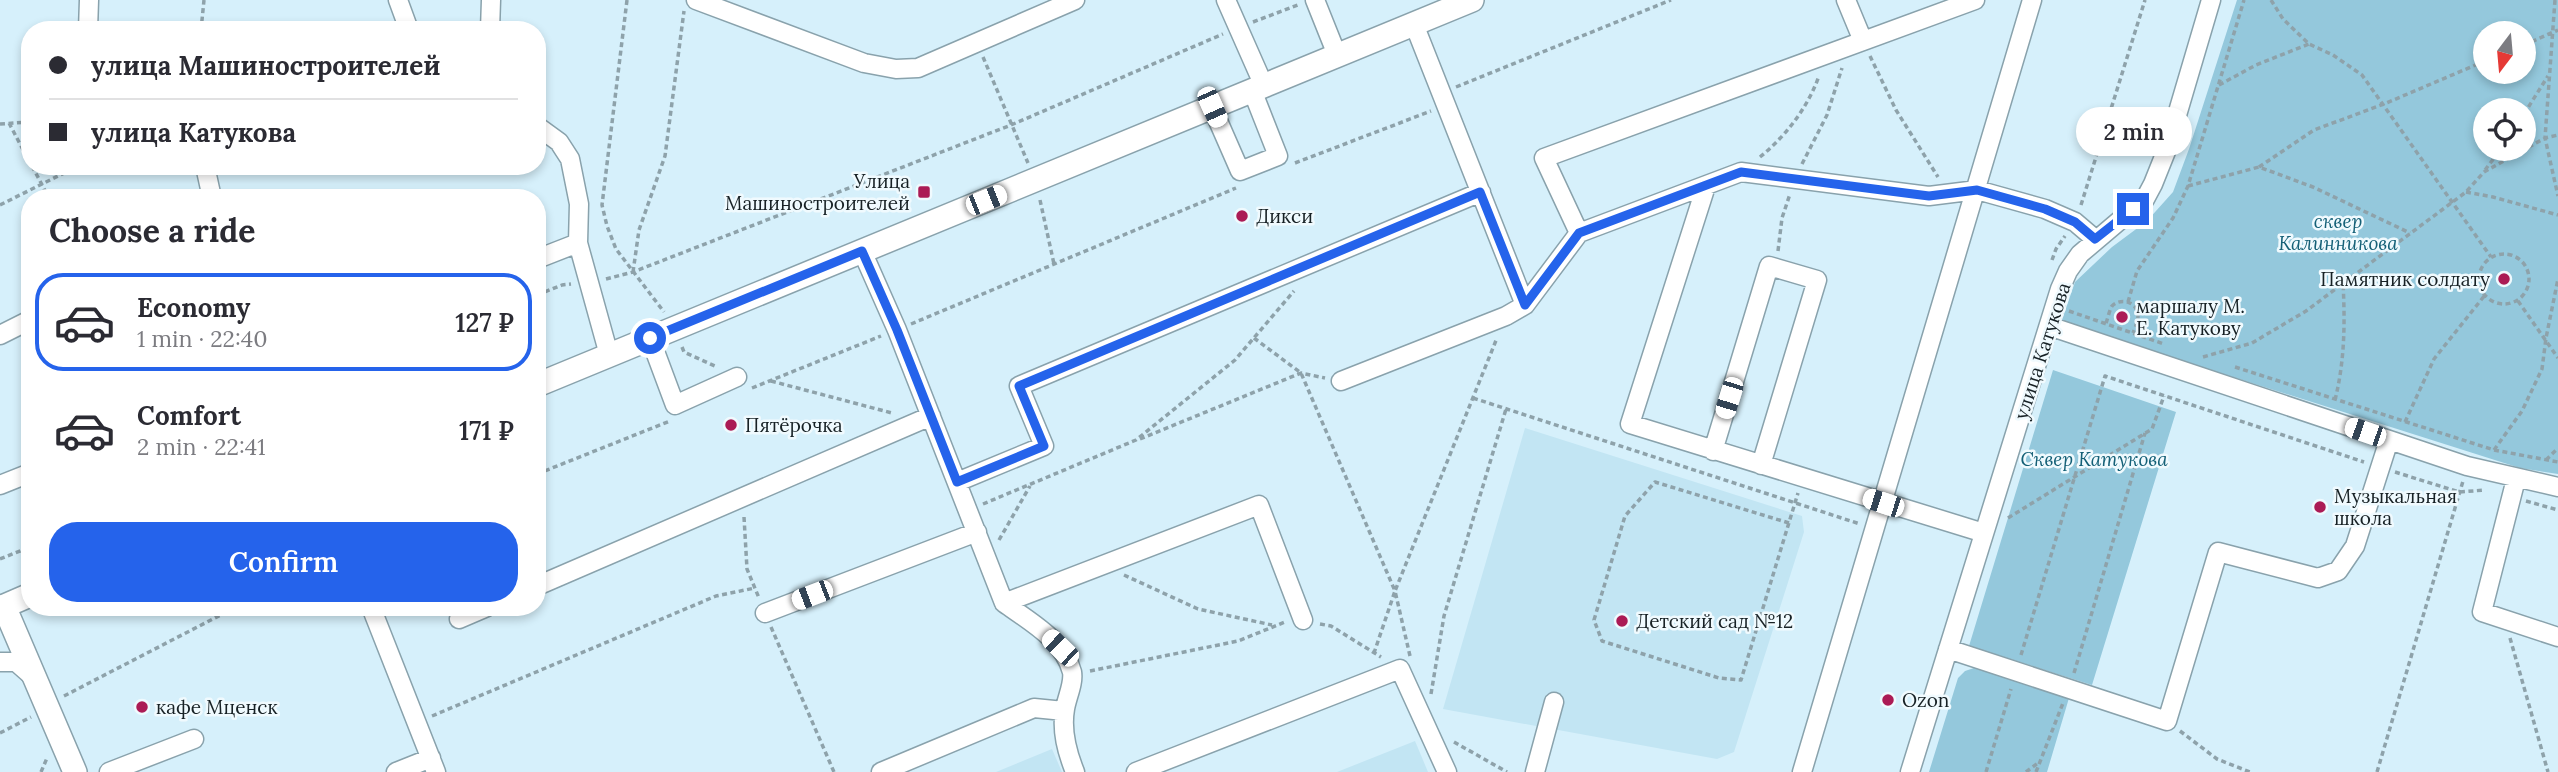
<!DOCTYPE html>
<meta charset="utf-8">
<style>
body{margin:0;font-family:Lora,serif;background:#f7f7f7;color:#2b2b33;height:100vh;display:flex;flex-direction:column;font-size:26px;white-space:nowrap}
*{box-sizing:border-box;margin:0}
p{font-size:23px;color:#7c7c81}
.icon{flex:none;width:38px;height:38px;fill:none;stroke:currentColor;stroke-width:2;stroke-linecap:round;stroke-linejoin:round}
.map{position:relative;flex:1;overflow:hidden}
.side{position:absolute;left:21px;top:189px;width:525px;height:427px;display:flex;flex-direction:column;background:#fff;border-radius:28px;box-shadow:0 4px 10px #0003}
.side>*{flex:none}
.top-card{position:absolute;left:21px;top:21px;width:525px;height:154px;border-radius:28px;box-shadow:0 4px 10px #0003;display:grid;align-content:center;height:154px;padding:0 28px;background:#fff}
.needle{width:46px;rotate:196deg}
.buttons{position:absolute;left:2473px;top:21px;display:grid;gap:14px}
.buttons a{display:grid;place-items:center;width:63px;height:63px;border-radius:50%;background:#fff;box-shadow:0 4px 10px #0003;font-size:35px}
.end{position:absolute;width:32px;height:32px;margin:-16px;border:9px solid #2563eb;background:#fff;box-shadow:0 0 0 4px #fff}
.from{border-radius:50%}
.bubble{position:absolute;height:49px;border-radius:24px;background:#fff;box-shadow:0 4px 10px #0003;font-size:23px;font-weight:600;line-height:49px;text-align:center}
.car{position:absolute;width:21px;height:42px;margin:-21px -10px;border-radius:9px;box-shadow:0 0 5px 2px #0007;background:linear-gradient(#fff 24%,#345 0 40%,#fff 0 76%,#345 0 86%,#fff 0)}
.top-card b{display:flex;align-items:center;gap:24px;height:66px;font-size:26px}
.top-card b+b{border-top:2px solid #e1e1e2}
.top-card i{width:18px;height:18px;background:#2b2b33}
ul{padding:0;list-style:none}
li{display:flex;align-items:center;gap:21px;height:98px;margin:0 14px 10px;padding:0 14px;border:4px solid transparent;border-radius:28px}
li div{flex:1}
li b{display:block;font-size:26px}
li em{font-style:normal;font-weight:600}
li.selected{border-color:#2563eb}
li>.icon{width:63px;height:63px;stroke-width:1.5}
h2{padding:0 28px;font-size:32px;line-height:84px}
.primary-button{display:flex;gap:14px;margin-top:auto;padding:14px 28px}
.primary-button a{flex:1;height:80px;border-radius:28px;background:#2563eb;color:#fff;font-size:28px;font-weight:600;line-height:80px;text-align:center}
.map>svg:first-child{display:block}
.built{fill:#c2e5f3}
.green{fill:#94c8dc;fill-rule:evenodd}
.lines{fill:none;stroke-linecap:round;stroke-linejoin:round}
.minor-casing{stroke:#89a2ac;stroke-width:21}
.major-casing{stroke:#89a2ac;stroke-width:26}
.path{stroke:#8ea2aa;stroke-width:3.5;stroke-dasharray:5 3.5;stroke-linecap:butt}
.minor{stroke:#fff;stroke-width:18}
.major{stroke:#fff;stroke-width:23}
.route{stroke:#2563eb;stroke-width:9}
.poi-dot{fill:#ab1b55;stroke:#f0fafe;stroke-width:2.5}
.labels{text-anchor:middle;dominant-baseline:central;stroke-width:5;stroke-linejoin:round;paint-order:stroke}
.poi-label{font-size:19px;fill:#172125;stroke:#f0fafe;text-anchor:start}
.park-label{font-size:19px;font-style:italic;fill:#146077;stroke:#f0fafe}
.street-label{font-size:19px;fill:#172125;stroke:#f0fafe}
</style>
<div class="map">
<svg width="2558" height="772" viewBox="0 0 2558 772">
<rect width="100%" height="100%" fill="#d6f0fb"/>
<path class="built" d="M 1525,428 L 1802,516 L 1804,532 L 1734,752 L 1717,759 L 1443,709 Z
M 1415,741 L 1428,772 L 1337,772 Z
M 1052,749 L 1062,772 L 996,772 Z"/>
<path class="green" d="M 2237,0 L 2558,0 L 2558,474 L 2520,468 L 2116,340 L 2062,320 L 2075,282 L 2112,247 L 2147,221 L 2173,192 L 2189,149 ZM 2485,33 L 2524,33 L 2524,72 L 2485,72 ZM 2485,110 L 2524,110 L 2524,149 L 2485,149 Z
M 2053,370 L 2176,412 L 2092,685 L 1969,646 Z
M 1974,668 L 2069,698 L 2047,772 L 1929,772 L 1958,678 L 1965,671 Z"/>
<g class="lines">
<defs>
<path id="minor" d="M 398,0 L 409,30
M 696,0 L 864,63 L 896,69 L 918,68 L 1075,0
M 1226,0 L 1264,86
M 1315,0 L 1337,55
M 1846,0 L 1863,41
M 1414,24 L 1525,305
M 88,30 L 89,0
M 490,30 L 491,0
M 1212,107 L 1240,171 L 1278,156 L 1252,90
M 537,126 L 559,142 L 570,159 L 579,204 L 578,243 L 609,355
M 205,166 L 212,198
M 1706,186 L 1630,424 L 1984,533
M 1579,233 L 1741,172 L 1929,196 L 1977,190 L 2045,209 L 2075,222 L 2095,239
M 862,251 L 897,330 L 1004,603 L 1259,505 L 1303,620
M 537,259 L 578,243
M 2049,326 L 2467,466 L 2558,487
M 0,335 L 30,320
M 650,338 L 675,405 L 737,377
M 1341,381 L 1506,316 L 1525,305 L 1579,233 L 1544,158 L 1975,0
M 1713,451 L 1769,266 L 1817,280 L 1761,465
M 2516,479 L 2482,612 L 2558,637
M 957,482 L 1044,446 L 1019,386 L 1481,192
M 0,485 L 30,473
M 537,586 L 931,416
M 1004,603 C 1029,621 1064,640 1072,672 C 1074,683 1067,697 1065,709 C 1061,731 1067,752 1075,772
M 371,607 L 436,772
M 765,613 L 977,532
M 459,619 L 487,607
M 1948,649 L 2167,721 L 2218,552 L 2318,578 L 2338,571 L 2355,546 L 2389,440
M 0,662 L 16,662 L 33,677
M 109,772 L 194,739
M 396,772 L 431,758
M 881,772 L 1034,708 L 1064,711
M 1136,772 L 1400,669 L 1447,772
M 1535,772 L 1554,702
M 1802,772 L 2032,0
M 1910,772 L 2060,289 L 2068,271 L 2080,254 L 2145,199 L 2153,184 L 2167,149 L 2211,0"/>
<path id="major" d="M 537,385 L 1472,0
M 4,606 L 75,772
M 0,608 L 30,595"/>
</defs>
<use href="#minor" class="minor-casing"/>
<use href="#major" class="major-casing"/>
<path class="path" d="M 627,0 L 602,205 L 607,226 L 616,249 L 664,312
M 2271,0 L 2283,19 L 2309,44 L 2333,55 L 2362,75 L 2491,257
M 2555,0 L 2545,138 L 2558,196
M 1253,22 L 1298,5
M 201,30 L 204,0
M 2524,45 L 2558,30
M 1870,56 L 1896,110 L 1938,177
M 983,57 L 1028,163
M 2219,85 L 2256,65 L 2309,44
M 1456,87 L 1671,0
M 2524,114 L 2548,76
M 9,123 L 30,163
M 0,124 L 30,122
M 1760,157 C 1786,136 1808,107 1819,76
M 1295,163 L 1431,111
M 1802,164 L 1827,115 L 1842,68
M 32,166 L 49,198
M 2259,167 L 2314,130 L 2384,104 L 2485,61
M 2485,170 L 2501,149
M 2188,186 L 2259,167 L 2313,187 L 2410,233
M 2466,192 L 2493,197 L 2558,215
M 1040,200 L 1054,264
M 0,205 L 78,166
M 2081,205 L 2145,0
M 1778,251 L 1782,218 L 1790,194
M2479 279a25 25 0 1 1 50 0a25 25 0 1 1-50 0Z
M 2052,260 L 2056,249 L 2065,236
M 633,272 L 639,230 L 665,156 L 684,11
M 606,279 L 633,272 L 1011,125 L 1223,34
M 537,295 L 562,285 L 571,284
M 2518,301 L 2558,358
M 2128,302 L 2137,271 L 2173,218 L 2188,186 L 2244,0
M 2069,311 L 2164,344
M 2106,323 C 2108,318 2109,311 2112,306 C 2121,297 2138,302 2138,316 C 2138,321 2135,328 2133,333
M 911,324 L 1236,188
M 1254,338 L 1301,373 L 1395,591 L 1374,653
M 682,347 L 684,352 L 717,367
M 2203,357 L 2252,343 L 2306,311 L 2466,192 L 2484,172 L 2545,138 L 2558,135
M 2235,367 L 2494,450 L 2558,462
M 771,381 L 892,413
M 752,388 L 881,336
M 1473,398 L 1860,524
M 2335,400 C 2345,360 2345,322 2343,282
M 2405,422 L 2434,359 L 2485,295
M 1140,439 L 1301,373 L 1325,378
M 2494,450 L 2522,411 L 2542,369 L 2546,338 L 2558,279
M 2546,460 L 2558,448
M 2395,472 L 2459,492 L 2485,490
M 537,474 L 670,421
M 2526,501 L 2558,510
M 983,504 L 1136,440 L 1235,360 L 1294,291
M 744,517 L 747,569 L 759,598
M 2008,518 L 2152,429 L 2164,396
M 1789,523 L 1655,482 L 1625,516 L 1594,620 L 1602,641 L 1719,678 L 1741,680 L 1798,493
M 999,540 L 1030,486
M 0,559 L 30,547
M 1124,575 L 1198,609 L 1272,625
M 1320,624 L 1331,626 L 1381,657
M 771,627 L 834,772
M 2510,638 L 2548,772
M 2021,655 L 2105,376 L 2364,462
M 1410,656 L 1395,591 L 1497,338
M 1090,671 L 1238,641 L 1285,622
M 2074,673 L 2145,433
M 1431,694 L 1444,616 L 1506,409
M 64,696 L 236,607
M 432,716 L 716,596 L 755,588
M 2180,731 L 2217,759 L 2250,772
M 0,733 L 31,717
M 1454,742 L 1507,772
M 41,772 L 47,758
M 1986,772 L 2011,689
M 2026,772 L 2038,763
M 2036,772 L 2063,703
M 2377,772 L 2463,481"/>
<use href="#minor" class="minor"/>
<use href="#major" class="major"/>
</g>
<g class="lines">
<path class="route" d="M 650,338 L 862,251 L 897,330 L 957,482 L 1044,446 L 1019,386 L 1480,192 L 1525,305 L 1579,233 L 1741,172 L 1929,196 L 1977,190 L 2045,209 L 2075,222 L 2095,239 L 2133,209"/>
</g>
<g class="poi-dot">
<rect x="917" y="185" width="14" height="14" rx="3.5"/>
<circle cx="1242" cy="216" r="7"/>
<circle cx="2504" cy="279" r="7"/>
<circle cx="2122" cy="317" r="7"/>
<circle cx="731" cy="425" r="7"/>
<circle cx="2320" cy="507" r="7"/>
<circle cx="1622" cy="621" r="7"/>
<circle cx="1888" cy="700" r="7"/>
<circle cx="142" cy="707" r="7"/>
</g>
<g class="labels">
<g class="poi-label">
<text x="910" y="181" text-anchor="end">Улица<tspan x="910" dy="22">Машиностроителей</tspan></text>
<text x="1256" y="216">Дикси</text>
<text x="2490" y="279" text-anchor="end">Памятник солдату</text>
<text x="2136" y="306">маршалу М.<tspan x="2136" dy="22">Е. Катукову</tspan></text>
<text x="745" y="425">Пятёрочка</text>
<text x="2334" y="496">Музыкальная<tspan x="2334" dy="22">школа</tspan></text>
<text x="1636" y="621">Детский сад №12</text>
<text x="1902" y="700">Ozon</text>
<text x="156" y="707">кафе Мценск</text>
</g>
<g class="park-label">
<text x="2338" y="221">сквер<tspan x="2338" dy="22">Калинникова</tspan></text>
<text x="2094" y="459">Сквер Катукова</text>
</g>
<g class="street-label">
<text transform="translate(2042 351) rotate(-72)">улица Катукова</text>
</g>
</g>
</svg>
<div class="buttons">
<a><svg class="needle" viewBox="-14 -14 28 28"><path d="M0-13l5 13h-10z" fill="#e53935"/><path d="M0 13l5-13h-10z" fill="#7c7c81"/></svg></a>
<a><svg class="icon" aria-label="locate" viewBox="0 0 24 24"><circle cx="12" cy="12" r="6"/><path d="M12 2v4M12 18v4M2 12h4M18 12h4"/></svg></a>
</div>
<i class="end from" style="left:650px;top:338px"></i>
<i class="end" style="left:2133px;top:209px"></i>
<div class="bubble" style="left:2076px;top:107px;width:116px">2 min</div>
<i class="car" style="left:1212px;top:107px;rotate:156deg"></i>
<i class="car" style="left:986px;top:200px;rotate:68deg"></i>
<i class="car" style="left:1729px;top:398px;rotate:197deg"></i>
<i class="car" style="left:2365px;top:432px;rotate:289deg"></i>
<i class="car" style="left:1883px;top:503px;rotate:288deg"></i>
<i class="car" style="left:812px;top:595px;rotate:249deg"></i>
<i class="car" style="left:1060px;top:648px;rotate:314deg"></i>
<div class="top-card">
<b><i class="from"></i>улица Машиностроителей</b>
<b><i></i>улица Катукова</b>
</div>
<section class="side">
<h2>Choose a ride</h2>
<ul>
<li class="selected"><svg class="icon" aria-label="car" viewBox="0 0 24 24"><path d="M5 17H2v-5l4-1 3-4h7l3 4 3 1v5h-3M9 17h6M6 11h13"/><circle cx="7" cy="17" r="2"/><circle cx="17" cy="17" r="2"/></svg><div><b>Economy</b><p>1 min · 22:40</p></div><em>127 ₽</em></li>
<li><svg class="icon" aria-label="car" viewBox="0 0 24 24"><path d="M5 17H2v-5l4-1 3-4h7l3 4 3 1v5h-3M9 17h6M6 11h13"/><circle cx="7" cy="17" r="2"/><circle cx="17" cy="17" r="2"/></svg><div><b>Comfort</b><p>2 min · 22:41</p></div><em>171 ₽</em></li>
</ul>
<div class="primary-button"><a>Confirm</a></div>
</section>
</div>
